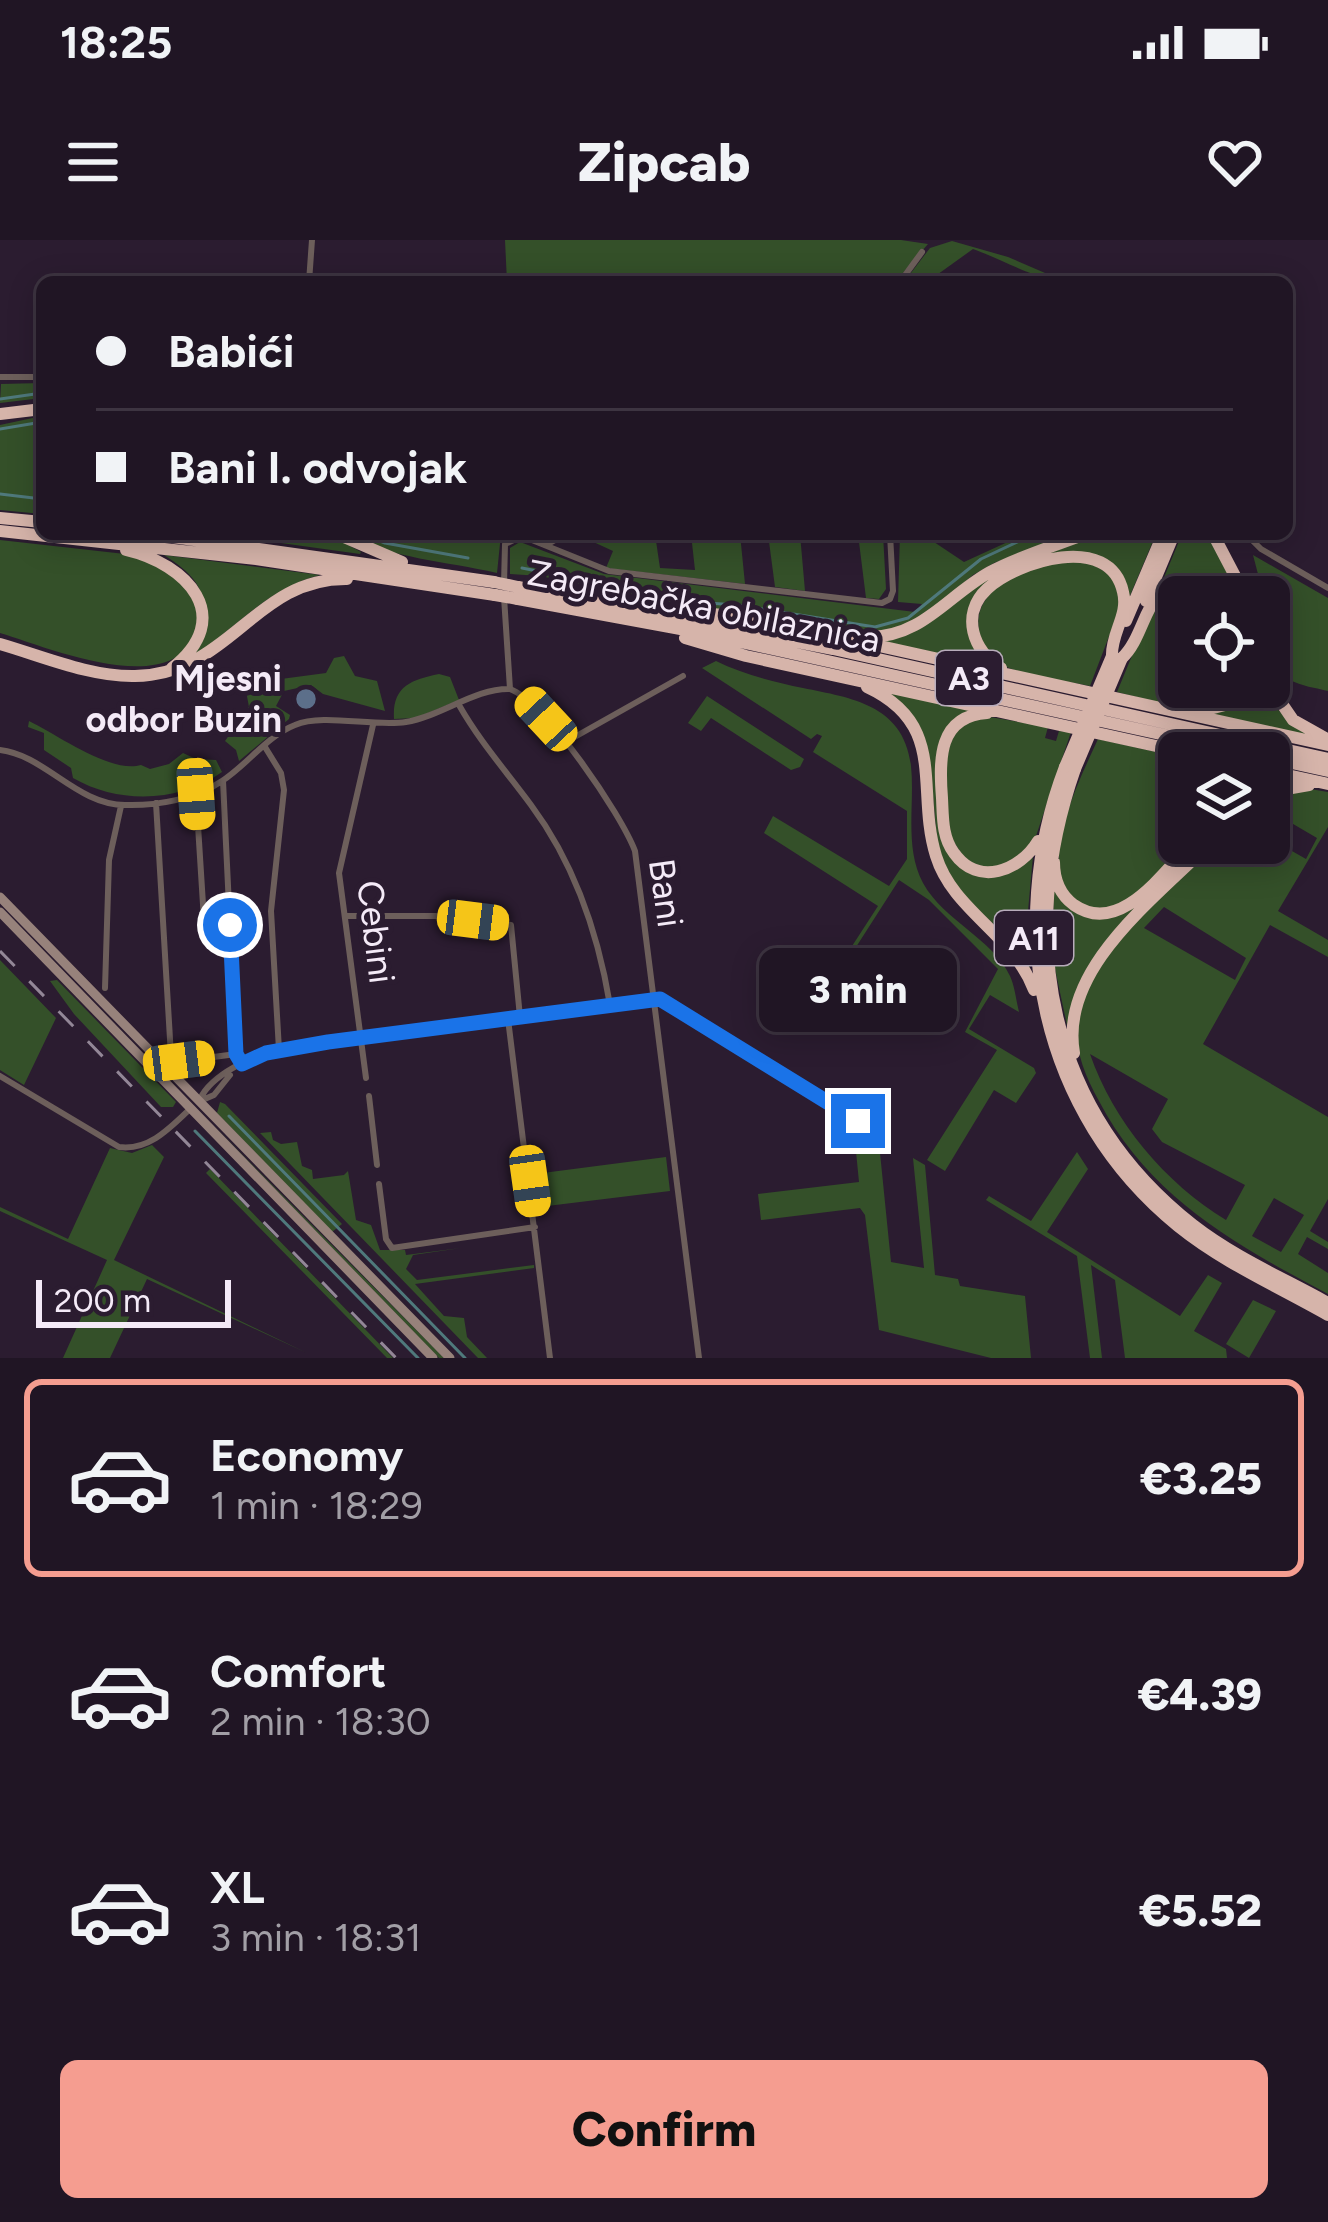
<!DOCTYPE html>
<meta charset="utf-8">
<style>
body{margin:0;font-family:Figtree,sans-serif;background:#2d2231;color:#f1f3f6;height:100vh;display:flex;flex-direction:column;font-size:45px;white-space:nowrap}
*{box-sizing:border-box;margin:0}
p{font-size:39px;color:#a29fa6}
.icon{flex:none;width:66px;height:66px;fill:none;stroke:currentColor;stroke-width:2;stroke-linecap:round;stroke-linejoin:round}
.map{position:relative;height:1118px;overflow:hidden}
.panel{display:flex;flex-direction:column;background:#201524;flex:1}
.panel>*{flex:none}
.top-card{position:absolute;left:36px;top:36px;width:1257px;height:264px;border-radius:18px;box-shadow:0 6px 30px #0003,0 0 0 3px #3d3441;display:grid;align-content:center;height:264px;padding:0 60px;background:#201524}
.tools{position:absolute;left:1158px;top:336px;display:grid;gap:24px}
.tools a{display:grid;place-items:center;width:132px;height:132px;border-radius:18px;background:#201524;box-shadow:0 6px 30px #0003,0 0 0 3px #3d3441;font-size:60px}
.scale{position:absolute;left:36px;bottom:30px;width:195px;box-sizing:border-box;padding-left:12px;border:6px solid #f4eaf7;border-top:0;font-size:33px;line-height:42px;white-space:nowrap;color:#f4eaf7;-webkit-text-stroke:9px #2b1c30;paint-order:stroke}
.end{position:absolute;width:54px;height:54px;margin:-27px;border:15px solid #1a73e8;background:#fff;box-shadow:0 0 0 6px #fff}
.from{border-radius:50%}
.bubble{position:absolute;height:84px;border-radius:18px;background:#201524;box-shadow:0 6px 30px #0003,0 0 0 3px #3d3441;font-size:39px;font-weight:800;line-height:84px;text-align:center}
.car{position:absolute;width:36px;height:72px;margin:-36px -18px;border-radius:15px;box-shadow:0 0 9px 3px #0007;background:linear-gradient(#f5c518 24%,#345 0 40%,#f5c518 0 76%,#345 0 86%,#f5c518 0)}
.top-card b{display:flex;align-items:center;gap:42px;height:114px;font-size:45px}
.top-card b+b{border-top:3px solid #3d3441}
.top-card i{width:30px;height:30px;background:#f1f3f6}
ul{padding:21px 0 0;list-style:none}
li{display:flex;align-items:center;gap:36px;height:198px;margin:0 24px 18px;padding:0 36px;border:6px solid transparent;border-radius:18px}
li div{flex:1}
li b{display:block;font-size:45px}
li em{font-style:normal;font-weight:800}
li.on{border-color:#f59d90}
li>.icon{width:108px;height:108px;stroke-width:1.5}
.action{display:flex;gap:24px;margin-top:auto;padding:24px 60px}
.action a{flex:1;height:138px;border-radius:18px;background:#f59d90;color:#111;font-size:48px;font-weight:800;line-height:138px;text-align:center}
.status{display:flex;justify-content:space-between;align-items:center;height:84px;padding:0 60px;background:#201524;direction:ltr}
.status svg{height:33px;fill:currentColor}
header{display:flex;justify-content:space-between;align-items:center;height:156px;padding:0 60px;background:#201524;font-size:54px;font-weight:800}
.map>svg:first-child{display:block}
.green{fill:#345029;fill-rule:evenodd}
.lines{fill:none;stroke-linecap:round;stroke-linejoin:round}
.stream{stroke:#4f797c;stroke-width:3}
.minor{stroke:#6d5f5b;stroke-width:6}
.secondary{stroke:#97827b;stroke-width:9}
.motorway{stroke:#d6b4aa;stroke-width:12}
.rail{stroke:#938797;stroke-width:3;stroke-dasharray:21 21;stroke-linecap:butt}
.motorway-bridge{stroke:#d6b4aa;stroke-width:12}
.route{stroke:#1a73e8;stroke-width:15}
.service-dot{fill:#5c6f8a;stroke:#2b1c30;stroke-width:4.5}
.labels{text-anchor:middle;dominant-baseline:central;stroke-width:10;stroke-linejoin:round;paint-order:stroke}
.shield{fill:#2b1c30;stroke:#b8acbb;stroke-width:3}
.shield-label{font-size:33px;font-weight:bold;fill:#f4eaf7}
.street-label{font-size:36px;fill:#f4eaf7;stroke:#2b1c30}
.poi-label{font-size:36px;font-weight:bold;fill:#f4eaf7;stroke:#2b1c30;text-anchor:end}
</style>
<div class="status"><b>18:25</b><svg viewBox="0 0 49 12"><path d="M0 12V9h3v3zM5 12V6h3v6zM10 12V3h3v9zM15 12V0h3v12zM26 1h20v11H26zM47 4h2v5h-2z"/></svg></div>
<header><svg class="icon" aria-label="menu" viewBox="0 0 24 24"><path d="M4 6h16M4 12h16M4 18h16"/></svg>Zipcab<svg class="icon" aria-label="heart" viewBox="0 0 24 24"><path d="M12 20l-8-8c-3-5 5-10 8-4 3-6 11-1 8 4z"/></svg></header>
<div class="map">
<svg width="1328" height="1118" viewBox="0 0 1328 1118">
<rect width="100%" height="100%" fill="#2b1c30"/>
<path class="green" d="M 505,0 L 901,0 L 928,4 L 895,42 L 507,42 Z
M 952,1 L 1008,17 L 1066,42 C 1041,42 999,18 973,9 L 927,42 L 904,42 L 930,8 Z
M 42,143 L 42,158 L 0,163 L 1,144 Z
M 42,176 L 42,274 L 0,270 L 0,185 Z
M 217,294 L 328,294 L 361,312 L 360,314 Z
M 343,294 L 431,294 L 433,299 L 454,299 L 455,294 L 501,294 L 497,333 C 445,321 394,319 343,294 Z
M 576,294 L 655,294 L 660,328 L 695,330 L 691,294 L 740,294 L 745,344 L 606,328 L 613,311 Z
M 768,294 L 800,294 L 805,351 L 775,347 Z
M 858,294 L 883,294 L 886,349 L 879,359 L 866,358 Z
M 900,294 L 922,294 L 964,322 L 1025,294 L 1072,294 L 994,323 L 973,335 L 920,380 L 878,393 L 692,366 L 540,336 L 510,334 L 510,308 L 520,302 L 604,334 L 915,372 L 922,364 L 898,362 Z
M 1096,294 L 1156,294 L 1129,358 L 1099,316 L 1067,312 L 1003,335 L 971,368 L 987,424 L 881,401 C 931,396 957,351 1000,330 C 1030,316 1065,306 1096,294 Z
M 1182,294 L 1209,294 L 1243,357 L 1234,357 L 1214,340 L 1160,347 Z
M 0,300 L 125,314 L 174,331 L 198,364 C 198,372 199,385 196,392 C 172,461 47,407 0,393 Z
M 164,315 L 320,335 C 266,349 235,389 190,419 C 206,367 216,348 164,315 Z
M 1253,315 L 1328,358 L 1328,451 C 1316,448 1301,446 1290,440 C 1271,430 1269,377 1269,357 L 1264,357 Z
M 1085,319 L 1113,337 L 1121,365 L 1090,446 C 1066,441 1016,436 998,422 C 986,413 981,404 979,391 C 970,341 1046,321 1085,319 Z
M 1199,343 L 1225,357 L 1179,357 L 1179,447 L 1238,447 C 1208,484 1156,461 1117,452 L 1148,377 L 1172,347 Z
M 344,416 L 355,436 L 377,441 L 385,471 L 323,454 L 311,445 L 284,451 L 276,466 L 290,475 L 289,479 L 239,521 L 236,510 L 225,501 L 249,467 L 244,440 L 251,429 L 281,439 L 326,433 L 334,418 Z
M 716,421 C 742,434 774,442 803,448 C 852,458 904,465 911,526 C 915,564 904,607 923,643 C 944,681 992,698 1010,736 C 1015,747 1016,760 1019,772 L 990,755 L 969,789 L 1034,828 L 1036,833 L 1016,863 L 994,850 L 945,931 L 927,920 L 997,810 L 965,792 L 998,729 L 929,660 L 899,640 L 824,757 L 821,754 L 878,666 L 764,593 L 773,576 L 889,646 L 907,619 L 907,571 L 813,512 L 822,496 L 817,494 L 811,499 L 702,428 Z
M 439,434 L 450,437 L 459,460 L 416,478 L 394,479 C 392,447 410,440 439,434 Z
M 1245,447 L 1265,447 L 1279,471 L 1315,498 L 1212,475 Z
M 882,449 L 972,469 L 941,498 L 951,616 L 1006,634 L 1033,616 L 1027,682 L 1030,731 L 1002,692 L 959,652 L 938,612 L 930,522 Z
M 707,456 L 804,519 L 800,527 L 791,530 L 711,478 L 701,491 L 688,483 Z
M 984,476 L 1048,487 L 1045,498 L 1056,501 L 1059,491 L 1071,492 L 1035,599 L 1007,627 L 981,628 L 964,618 L 949,594 L 944,517 L 958,487 Z
M 29,481 C 58,495 111,534 141,525 L 150,529 L 169,524 L 183,513 L 196,519 L 216,520 L 222,532 C 180,562 120,565 73,538 L 71,528 L 44,510 L 44,493 L 28,487 Z
M 1098,499 L 1179,517 L 1179,603 L 1188,603 L 1135,657 L 1101,671 C 1093,668 1080,665 1074,660 C 1035,625 1081,537 1098,499 Z
M 1304,548 L 1328,552 L 1328,587 L 1278,671 L 1328,700 L 1328,717 L 1270,685 L 1203,804 L 1328,877 L 1328,959 L 1310,991 L 1328,1002 L 1328,1009 L 1307,997 L 1298,1014 L 1328,1033 L 1328,1054 C 1236,1005 1149,957 1099,861 C 1082,830 1071,801 1079,765 C 1089,719 1180,639 1215,603 L 1269,603 L 1269,598 L 1306,619 L 1317,598 L 1269,570 L 1269,556 ZM 1164,667 L 1246,718 L 1235,740 L 1144,688 ZM 1090,814 L 1168,859 L 1152,889 L 1162,902 L 1245,945 L 1226,980 C 1165,943 1113,881 1090,814 ZM 1274,958 L 1304,975 L 1281,1012 L 1252,996 Z
M 1197,603 L 1205,603 C 1152,658 1079,711 1068,790 L 1054,724 L 1053,644 L 1060,656 L 1107,677 Z
M 0,720 L 56,778 L 24,845 L 0,830 Z
M 57,740 L 176,862 L 173,867 L 161,867 L 74,774 L 50,741 Z
M 220,862 L 225,864 L 342,984 L 332,992 L 217,873 Z
M 209,881 L 444,1118 L 439,1118 Z
M 853,881 L 878,893 L 891,1022 L 924,1028 L 913,918 L 925,925 L 935,1035 L 958,1039 L 960,1046 L 1025,1056 L 1031,1118 L 991,1118 L 879,1090 L 865,975 L 860,968 L 761,980 L 758,954 L 859,942 Z
M 271,892 L 273,900 L 281,904 L 297,902 L 302,926 L 312,930 L 313,939 L 344,935 L 348,931 L 356,980 L 371,985 L 380,1010 L 405,1010 L 406,1015 L 461,1008 L 413,1015 L 406,1029 L 417,1040 L 534,1025 L 534,1028 L 415,1044 L 444,1076 L 464,1078 L 467,1097 L 487,1118 L 478,1118 L 260,893 Z
M 152,905 L 164,917 L 114,1020 L 307,1113 L 147,1039 L 110,1118 L 63,1118 L 107,1020 L 0,971 L 0,967 L 68,999 L 110,908 L 132,913 Z
M 1077,912 L 1088,929 L 1047,992 L 1180,1076 L 1208,1035 L 1222,1043 L 1194,1091 L 1226,1109 L 1227,1118 L 1125,1118 L 1115,1040 L 1091,1025 L 1102,1118 L 1090,1118 L 1077,1016 L 986,960 L 989,956 L 1031,981 Z
M 666,917 L 670,951 L 539,967 L 535,934 Z
M 210,929 L 393,1118 L 387,1118 L 206,933 Z
M 1253,1060 L 1276,1071 L 1249,1118 L 1226,1104 Z"/>
<g class="lines">
<path class="stream" d="M 0,159 L 42,153
M 0,189 L 42,182
M 0,254 L 42,259
M 303,294 L 307,295
M 363,294 L 385,303 L 468,318
M 522,328 L 693,362 L 737,365 L 875,387 L 908,378 L 981,319 L 1034,294
M 229,876 L 465,1118
M 195,891 L 418,1118"/>
<path class="minor" d="M 309,42 L 312,0
M 900,42 L 922,12
M 0,137 L 42,137
M 1246,294 L 1261,309 L 1328,348
M 548,304 L 566,294
M 504,344 L 505,304 L 522,296 L 609,331 L 882,363 L 890,359 L 893,351 L 890,294
M 504,357 L 510,449
M 510,449 C 546,463 621,574 635,611 L 699,1118
M 459,465 C 480,502 506,531 531,565 C 575,624 598,693 610,765
M 564,503 L 683,436
M 265,507 L 281,533 L 284,550 L 271,671 L 279,810
M 0,510 C 45,515 77,565 125,565 C 157,566 196,559 222,541 C 247,525 267,496 295,485 C 323,473 373,487 406,482 C 442,476 475,448 510,449
M 223,541 L 236,813
M 196,554 L 205,696
M 156,563 L 171,816 L 176,822 L 236,814 L 241,823
M 347,676 L 435,676 L 511,685 L 520,777
M 105,748 L 109,620 L 121,566
M 508,779 L 550,1118
M 0,836 L 119,907 C 149,911 170,888 191,868
M 366,838 L 339,633 L 373,485
M 369,856 L 377,925
M 200,859 C 212,834 252,816 279,810 L 660,759 L 858,881
M 200,861 L 214,855 L 230,835
M 379,944 L 386,999 L 392,1008 L 535,987"/>
<path class="secondary" d="M 0,657 L 450,1118
M 0,672 L 433,1118"/>
<path class="motorway" d="M 0,174 L 42,169
M 0,278 L 42,282
M 0,291 L 256,319 L 495,355
M 151,294 L 494,342
M 337,294 L 402,322
M 1213,294 L 1246,357
M 126,310 C 187,324 237,377 172,428
M 518,347 L 833,409 L 1328,519
M 518,359 L 686,390 L 1247,513
M 1146,361 L 1174,294
M 692,372 L 753,378 L 1328,505
M 1126,381 L 1163,294
M 870,397 C 923,396 947,356 990,332 C 1020,316 1054,306 1086,294
M 685,398 L 746,416 L 1188,513
M 0,404 C 42,416 90,437 135,436 C 231,434 254,338 347,339
M 1122,418 C 1147,395 1144,344 1187,340 C 1204,338 1218,345 1230,357
M 1001,428 C 973,412 960,374 987,349 C 1017,321 1110,292 1123,352 C 1129,375 1111,393 1112,416
M 1269,445 L 1293,480 L 1327,499
M 867,447 C 949,485 915,549 936,616 C 953,671 1013,694 1034,750
M 1198,472 L 1225,465 L 1241,447
M 987,473 C 938,476 939,520 942,558 C 943,577 942,597 954,613 C 978,647 1020,631 1038,601
M 1269,518 L 1328,531
M 1065,527 C 1003,689 1040,874 1178,986 C 1224,1023 1277,1046 1328,1075
M 1075,529 C 1016,698 1048,871 1193,985 C 1234,1017 1283,1038 1328,1063
M 1269,531 L 1328,544
M 1269,552 L 1309,545
M 1054,622 C 1054,639 1059,654 1074,665 C 1120,697 1163,632 1192,603
M 1074,813 C 1059,728 1156,658 1210,603"/>
<path class="rail" d="M 0,711 L 396,1118"/>
<path class="motorway-bridge" d="M 494,342 L 518,347
M 495,355 L 518,359
M 1065,527 L 1112,416
M 1075,529 L 1122,418"/>
</g>
<g class="lines">
<path class="route" d="M 230,685 L 236,814 L 242,824 L 266,813 L 328,802 L 660,759 L 858,881"/>
</g>
<circle class="service-dot" cx="306" cy="459" r="12"/>
<g class="labels">
<g class="shield">
<rect x="936" y="411" width="66" height="54" rx="9"/>
<rect x="995" y="671" width="78" height="54" rx="9"/>
</g>
<g class="shield-label">
<text x="969" y="438">A3</text>
<text x="1034" y="698">A11</text>
</g>
<g class="street-label">
<text transform="translate(704 366) rotate(11)">Zagrebačka obilaznica</text>
<text transform="translate(666 653) rotate(82)">Bani</text>
<text transform="translate(376 692) rotate(83)">Cebini</text>
</g>
<g class="poi-label">
<text x="282" y="438">Mjesni<tspan x="282" dy="41">odbor Buzin</tspan></text>
</g>
</g>
</svg>
<div class="tools">
<a><svg class="icon" aria-label="locate" viewBox="0 0 24 24"><circle cx="12" cy="12" r="6"/><path d="M12 2v4M12 18v4M2 12h4M18 12h4"/></svg></a>
<a><svg class="icon" aria-label="layers" viewBox="0 0 24 24"><path d="M12 4l9 5-9 5-9-5zM3 14l9 5 9-5"/></svg></a>
</div>
<div class="scale">200 m</div>
<i class="end from" style="left:230px;top:685px"></i>
<i class="end" style="left:858px;top:881px"></i>
<div class="bubble" style="left:759px;top:708px;width:198px">3 min</div>
<i class="car" style="left:546px;top:479px;rotate:317deg"></i>
<i class="car" style="left:196px;top:554px;rotate:176deg"></i>
<i class="car" style="left:473px;top:680px;rotate:97deg"></i>
<i class="car" style="left:179px;top:821px;rotate:83deg"></i>
<i class="car" style="left:530px;top:941px;rotate:172deg"></i>
<div class="top-card">
<b><i class="from"></i>Babići</b>
<b><i></i>Bani I. odvojak</b>
</div>
</div>
<section class="panel">
<ul>
<li class="on"><svg class="icon" aria-label="car" viewBox="0 0 24 24"><path d="M5 17H2v-5l4-1 3-4h7l3 4 3 1v5h-3M9 17h6M6 11h13"/><circle cx="7" cy="17" r="2"/><circle cx="17" cy="17" r="2"/></svg><div><b>Economy</b><p>1 min · 18:29</p></div><em>€3.25</em></li>
<li><svg class="icon" aria-label="car" viewBox="0 0 24 24"><path d="M5 17H2v-5l4-1 3-4h7l3 4 3 1v5h-3M9 17h6M6 11h13"/><circle cx="7" cy="17" r="2"/><circle cx="17" cy="17" r="2"/></svg><div><b>Comfort</b><p>2 min · 18:30</p></div><em>€4.39</em></li>
<li><svg class="icon" aria-label="car" viewBox="0 0 24 24"><path d="M5 17H2v-5l4-1 3-4h7l3 4 3 1v5h-3M9 17h6M6 11h13"/><circle cx="7" cy="17" r="2"/><circle cx="17" cy="17" r="2"/></svg><div><b>XL</b><p>3 min · 18:31</p></div><em>€5.52</em></li>
</ul>
<div class="action"><a>Confirm</a></div>
</section>
